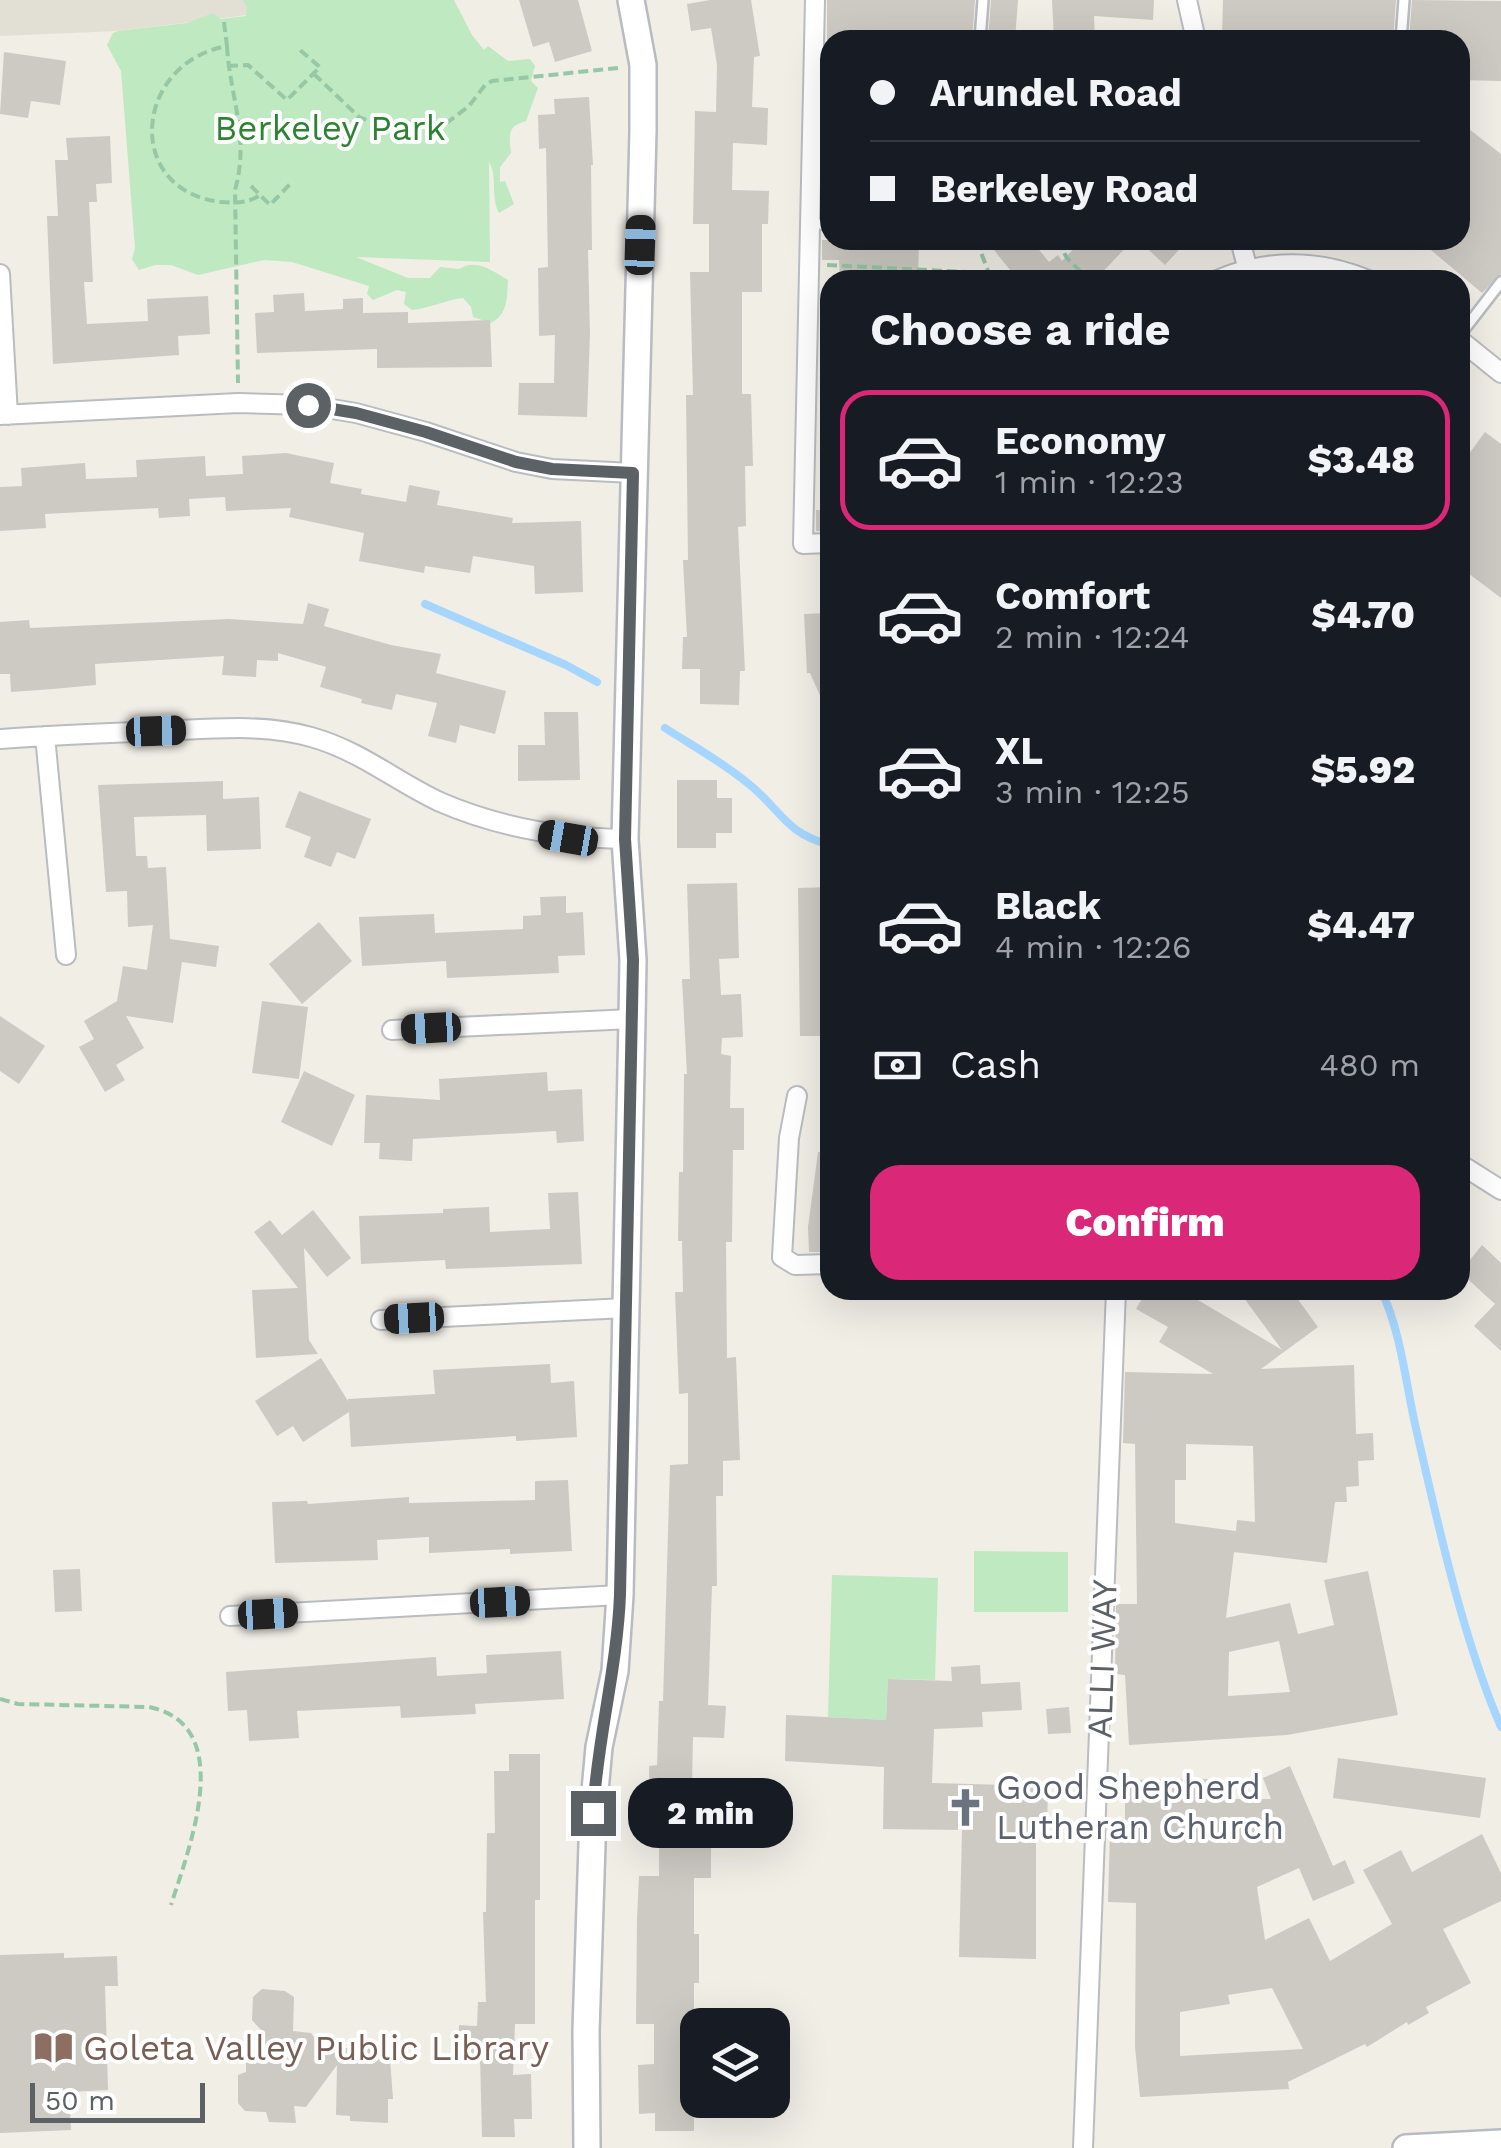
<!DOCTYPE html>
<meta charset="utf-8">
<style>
body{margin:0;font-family:"Work Sans",sans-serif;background:#20242c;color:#f1f3f6;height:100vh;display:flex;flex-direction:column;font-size:38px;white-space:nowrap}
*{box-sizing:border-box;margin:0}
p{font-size:32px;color:#9ea1a6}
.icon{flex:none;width:55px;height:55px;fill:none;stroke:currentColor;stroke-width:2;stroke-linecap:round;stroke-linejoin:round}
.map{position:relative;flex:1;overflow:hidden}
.panel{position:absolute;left:820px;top:270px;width:650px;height:1030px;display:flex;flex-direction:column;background:#171b24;border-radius:30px;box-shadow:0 10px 40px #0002}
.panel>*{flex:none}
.banner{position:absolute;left:820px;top:30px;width:650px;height:220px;border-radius:30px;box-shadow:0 10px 40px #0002;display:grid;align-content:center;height:220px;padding:0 50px;background:#171b24}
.tools{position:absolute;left:680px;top:2008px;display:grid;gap:20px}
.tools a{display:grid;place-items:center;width:110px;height:110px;border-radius:20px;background:#171b24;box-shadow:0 10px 40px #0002;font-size:50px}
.scale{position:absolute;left:30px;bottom:25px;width:175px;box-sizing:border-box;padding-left:10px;border:5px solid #5c6166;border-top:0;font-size:28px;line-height:35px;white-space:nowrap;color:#5c6166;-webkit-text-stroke:8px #fff;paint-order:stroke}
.end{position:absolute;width:45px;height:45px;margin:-22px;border:12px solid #5c6166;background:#fff;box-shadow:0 0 0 5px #fff}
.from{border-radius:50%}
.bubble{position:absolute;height:70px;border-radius:30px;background:#171b24;box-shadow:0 10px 40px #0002;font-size:32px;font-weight:800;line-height:70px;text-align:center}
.car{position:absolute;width:30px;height:60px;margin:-30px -15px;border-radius:12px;box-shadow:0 0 8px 2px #0007;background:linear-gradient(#222 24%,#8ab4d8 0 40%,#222 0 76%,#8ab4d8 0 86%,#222 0)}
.banner b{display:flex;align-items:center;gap:35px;height:95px;font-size:38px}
.banner b+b{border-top:2px solid #363941}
.banner i{width:25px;height:25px;background:#f1f3f6}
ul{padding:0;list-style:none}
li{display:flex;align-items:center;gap:30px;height:140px;margin:0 20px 15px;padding:0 30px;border:5px solid transparent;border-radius:30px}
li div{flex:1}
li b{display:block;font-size:38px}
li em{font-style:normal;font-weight:800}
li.current{border-color:#db2777}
li>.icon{width:90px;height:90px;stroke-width:1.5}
h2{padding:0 50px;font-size:45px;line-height:120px}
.pay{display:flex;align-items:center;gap:25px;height:110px;padding:0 50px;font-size:38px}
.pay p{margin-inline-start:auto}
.primary-button{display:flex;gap:20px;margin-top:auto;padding:20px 50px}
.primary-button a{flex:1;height:115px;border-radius:30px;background:#db2777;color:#fff;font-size:40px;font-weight:800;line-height:115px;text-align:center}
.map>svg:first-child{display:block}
.education{fill:#e2e0d5}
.green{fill:#bfe9c0}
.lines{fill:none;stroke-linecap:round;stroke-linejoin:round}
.stream{stroke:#a6d6ff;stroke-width:8}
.building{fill:#cdcac3;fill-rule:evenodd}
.lane-casing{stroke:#b9bcc1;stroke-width:14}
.street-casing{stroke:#b9bcc1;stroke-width:22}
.secondary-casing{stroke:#b8bbc2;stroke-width:30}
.path{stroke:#96c8a6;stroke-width:4;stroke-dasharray:10 5;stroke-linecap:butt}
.lane{stroke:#fff;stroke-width:9}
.street{stroke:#fff;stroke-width:18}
.secondary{stroke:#fff;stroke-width:25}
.route{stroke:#5c6166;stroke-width:12}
.labels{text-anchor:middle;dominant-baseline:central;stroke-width:8;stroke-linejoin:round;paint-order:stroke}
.park-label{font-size:35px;fill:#2e8333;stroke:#fff}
.street-label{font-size:35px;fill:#5c6166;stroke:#fff}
.worship-label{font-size:35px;fill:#5b616d;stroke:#fff;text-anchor:start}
.education-label{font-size:35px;fill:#785e54;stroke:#fff;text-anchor:start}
</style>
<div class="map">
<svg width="1501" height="2148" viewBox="0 0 1501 2148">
<rect width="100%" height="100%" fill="#f0eee5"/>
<path class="education" d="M 0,0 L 248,0 L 247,15 L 118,31 L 0,36 Z"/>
<path class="green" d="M 242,0 L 454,0 L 472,35 L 484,50 L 488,46 L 508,61 L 530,59 L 535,66 L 531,81 L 538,88 L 526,121 C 507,126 509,135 511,153 L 500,167 L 500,182 L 505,181 L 514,204 L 499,213 C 490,196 498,176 489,162 L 490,262 L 356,257 L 408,278 L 430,278 L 440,267 L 459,269 C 477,258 492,271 508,280 C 507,298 508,314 491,323 L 473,317 L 471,307 L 463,298 C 445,300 431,308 412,310 L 404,304 L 406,292 L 397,290 L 373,300 L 367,294 L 369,286 L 292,262 L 264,260 L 198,275 L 171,265 L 155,265 L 139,270 L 132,259 L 135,248 L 121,71 L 107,45 L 113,33 L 118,31 L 187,23 L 213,13 L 220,19 L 246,16 L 247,6 Z
M 974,1551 L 1068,1552 L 1068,1612 L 974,1612 Z
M 832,1575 L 938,1578 L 935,1680 L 888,1679 L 886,1720 L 828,1717 Z"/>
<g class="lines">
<path class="stream" d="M 425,604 L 566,665 L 597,682
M 665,728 C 693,746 724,763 750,785 C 783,812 784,832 830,845
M 1381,1290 C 1401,1332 1405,1379 1415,1424 C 1437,1520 1462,1637 1501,1727"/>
</g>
<path class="building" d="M 519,0 L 578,0 L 592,51 L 555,62 L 549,42 L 533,47 Z
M 710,0 L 751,0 L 760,56 L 754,57 L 752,107 L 768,108 L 767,145 L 733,143 L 732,190 L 769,191 L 768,224 L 762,224 L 762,292 L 742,292 L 742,394 L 751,394 L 753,466 L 745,466 L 746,526 L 738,527 L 745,671 L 740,671 L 739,705 L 700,704 L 700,669 L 682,669 L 683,637 L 687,637 L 683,560 L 688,560 L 686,395 L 693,395 L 690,272 L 709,272 L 709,224 L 693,224 L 695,111 L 716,112 L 717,65 L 711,28 L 691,31 L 687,4 Z
M 827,0 L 975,0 L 972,40 L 827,40 Z
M 991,0 L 1018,0 L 1015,40 L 988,40 Z
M 1052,0 L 1154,0 L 1153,20 L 1094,16 L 1095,40 L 1054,40 Z
M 1223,0 L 1396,0 L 1393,40 L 1222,36 Z
M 1412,0 L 1501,1 L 1501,81 L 1460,80 L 1460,40 L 1409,40 Z
M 4,52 L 66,61 L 60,105 L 31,101 L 28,118 L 0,114 Z
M 589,97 L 593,165 L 591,165 L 592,250 L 588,250 L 590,334 L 587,417 L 518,415 L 519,383 L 554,383 L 555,335 L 539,336 L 538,268 L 548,267 L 546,148 L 539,149 L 538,115 L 555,114 L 554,99 Z
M 1460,122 L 1501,154 L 1501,274 L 1482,293 L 1419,240 L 1460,240 Z
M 110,136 L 112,183 L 96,184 L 97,202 L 89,202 L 93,282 L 84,282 L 87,324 L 148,321 L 147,299 L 208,296 L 210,334 L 178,336 L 179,355 L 53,364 L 47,216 L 58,216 L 55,160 L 68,160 L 66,138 Z
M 822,240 L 919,240 L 918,280 L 840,280 L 839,260 L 822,260 Z
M 986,240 L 1031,240 L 1049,262 L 1058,255 L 1062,261 L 1082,240 L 1133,240 L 1095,280 L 1018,280 Z
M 1138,240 L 1188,240 L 1165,265 Z
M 304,293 L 305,311 L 343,309 L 343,299 L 363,298 L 363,313 L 408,312 L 408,323 L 490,320 L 492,367 L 377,368 L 377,349 L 257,353 L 255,313 L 274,312 L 273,295 Z
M 1485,432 L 1501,444 L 1501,598 L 1460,567 L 1460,466 Z
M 286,453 L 334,463 L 330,483 L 362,489 L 361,494 L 406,502 L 409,485 L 440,491 L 437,505 L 513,518 L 512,523 L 581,521 L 583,592 L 535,594 L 534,566 L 473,556 L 470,573 L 425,566 L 424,573 L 359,561 L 364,533 L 289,517 L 291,508 L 226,511 L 225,497 L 189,499 L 190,516 L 159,518 L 158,508 L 45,514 L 46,528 L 0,531 L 0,487 L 22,486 L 21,468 L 85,463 L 86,479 L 137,477 L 136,460 L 205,456 L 206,476 L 243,474 L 242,456 Z
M 816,510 L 830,510 L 830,531 L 816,531 Z
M 308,603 L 329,609 L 324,626 L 391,645 L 441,654 L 436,673 L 506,691 L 495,734 L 460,725 L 456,743 L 428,736 L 437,703 L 396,694 L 392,710 L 361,703 L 362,699 L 320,687 L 326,667 L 278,653 L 278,661 L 257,660 L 256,677 L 222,675 L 224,656 L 95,664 L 96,685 L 53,689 L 11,692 L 10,674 L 0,674 L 0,622 L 29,620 L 30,628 L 229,619 L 303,624 Z
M 830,613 L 830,718 L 810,673 L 807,673 L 804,614 Z
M 544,712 L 578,712 L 580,780 L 518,781 L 518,745 L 545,745 Z
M 677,780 L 717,780 L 717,798 L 732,798 L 732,833 L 716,833 L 716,848 L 677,848 Z
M 223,781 L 223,799 L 259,797 L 261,849 L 207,851 L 206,815 L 134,817 L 136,856 L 147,856 L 148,868 L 166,867 L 170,939 L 219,946 L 216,967 L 182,962 L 173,1023 L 126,1016 L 144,1048 L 116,1065 L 125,1080 L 105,1092 L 79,1047 L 94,1039 L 84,1021 L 117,1001 L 123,966 L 147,970 L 153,925 L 128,927 L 127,891 L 106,892 L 98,785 Z
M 299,791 L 371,819 L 355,859 L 337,852 L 331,867 L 304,857 L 311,837 L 285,827 Z
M 737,883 L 739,958 L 719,959 L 721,995 L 741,994 L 743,1037 L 722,1038 L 721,1054 L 731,1056 L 730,1108 L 744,1108 L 744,1150 L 733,1150 L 732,1242 L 726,1242 L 727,1358 L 736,1357 L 740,1460 L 723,1461 L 723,1496 L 716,1496 L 717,1586 L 712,1586 L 708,1705 L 726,1706 L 724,1738 L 693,1737 L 692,1785 L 707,1784 L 708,1843 L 711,1843 L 711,1878 L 694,1878 L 694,1934 L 699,1934 L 699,1983 L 694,1983 L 694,2131 L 655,2131 L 655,2113 L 639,2114 L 638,2065 L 654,2064 L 654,2024 L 636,2024 L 637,1919 L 639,1876 L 659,1876 L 659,1832 L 650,1832 L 649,1766 L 657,1765 L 659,1701 L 663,1701 L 670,1465 L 688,1464 L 688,1393 L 679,1394 L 675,1292 L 683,1292 L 682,1241 L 678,1241 L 679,1172 L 683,1172 L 684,1074 L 687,1074 L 682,979 L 690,979 L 687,884 Z
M 830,887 L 830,1036 L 800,1036 L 798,888 Z
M 566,896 L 566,913 L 583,912 L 585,955 L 558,956 L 559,973 L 447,978 L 446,961 L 362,966 L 359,917 L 434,914 L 435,933 L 523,929 L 523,916 L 541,915 L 540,897 Z
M 319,922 L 352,961 L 302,1004 L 269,964 Z
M 262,1001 L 308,1007 L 299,1079 L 252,1073 Z
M 0,1016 L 45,1046 L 19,1084 L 0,1071 Z
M 304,1071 L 355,1095 L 332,1146 L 281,1122 Z
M 547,1072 L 548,1091 L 582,1089 L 584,1141 L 557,1143 L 556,1131 L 413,1139 L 412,1161 L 379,1159 L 380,1143 L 364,1143 L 366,1095 L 440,1100 L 439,1079 Z
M 818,1152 L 830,1152 L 830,1252 L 809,1252 L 808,1227 Z
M 578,1192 L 582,1264 L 446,1269 L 445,1260 L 361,1264 L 359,1216 L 443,1213 L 443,1209 L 489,1207 L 490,1232 L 550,1229 L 548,1193 Z
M 313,1210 L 351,1258 L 327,1277 L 304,1248 L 309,1340 L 318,1354 L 256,1358 L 252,1290 L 298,1288 L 254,1232 L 270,1220 L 282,1235 Z
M 1482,1245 L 1501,1263 L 1501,1351 L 1474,1326 L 1495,1304 L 1460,1272 Z
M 1147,1290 L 1181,1290 L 1282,1350 L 1238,1290 L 1291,1290 L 1318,1327 L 1261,1369 L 1354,1365 L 1356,1434 L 1373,1433 L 1374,1460 L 1358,1461 L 1359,1486 L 1346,1487 L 1347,1502 L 1335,1502 L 1327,1563 L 1234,1552 L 1226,1618 L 1290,1603 L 1298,1634 L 1334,1625 L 1324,1580 L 1368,1571 L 1398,1715 L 1287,1735 L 1129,1745 L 1125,1675 L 1115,1674 L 1116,1604 L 1137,1604 L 1135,1444 L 1123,1443 L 1125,1372 L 1213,1374 L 1159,1342 L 1168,1327 L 1136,1309 ZM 1186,1444 L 1253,1446 L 1255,1522 L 1237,1520 L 1236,1531 L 1175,1523 L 1175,1480 L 1186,1480 ZM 1279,1641 L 1290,1692 L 1228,1696 L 1229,1652 Z
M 321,1358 L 348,1401 L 348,1399 L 435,1394 L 433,1370 L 550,1364 L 551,1383 L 574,1381 L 577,1437 L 516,1441 L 516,1436 L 351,1447 L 349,1412 L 303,1442 L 293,1426 L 277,1436 L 255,1401 Z
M 568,1480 L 572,1551 L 510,1554 L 510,1549 L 429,1553 L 429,1537 L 377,1540 L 378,1560 L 275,1563 L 272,1502 L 307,1501 L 308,1504 L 409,1497 L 409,1503 L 535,1500 L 535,1481 Z
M 80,1569 L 82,1611 L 55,1612 L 53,1570 Z
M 561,1651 L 564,1699 L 475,1704 L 476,1714 L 401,1718 L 400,1706 L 297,1711 L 299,1738 L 249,1741 L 247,1710 L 228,1711 L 226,1672 L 436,1657 L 437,1676 L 487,1673 L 486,1655 Z
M 980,1665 L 981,1684 L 1020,1682 L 1022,1710 L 982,1712 L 983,1727 L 934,1729 L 932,1783 L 1048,1786 L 1047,1833 L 1036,1832 L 1036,1959 L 959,1957 L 962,1830 L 883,1829 L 884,1767 L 785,1761 L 786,1715 L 886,1720 L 888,1679 L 952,1681 L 951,1667 Z
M 1069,1707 L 1071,1733 L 1048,1734 L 1046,1709 Z
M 509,1754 L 540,1754 L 540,1900 L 535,1900 L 535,2024 L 515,2024 L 513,2075 L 531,2074 L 532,2119 L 514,2119 L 515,2137 L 482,2137 L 480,2056 L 458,2056 L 459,2025 L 477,2026 L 478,2002 L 486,2002 L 483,1912 L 486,1912 L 487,1833 L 495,1833 L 494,1771 L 509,1771 Z
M 1338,1758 L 1486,1778 L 1480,1818 L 1333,1798 Z
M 1290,1766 L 1333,1866 L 1345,1860 L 1355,1883 L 1313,1901 L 1299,1868 L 1257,1887 L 1265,1940 L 1309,1918 L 1330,1961 L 1392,1924 L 1363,1870 L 1401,1850 L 1412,1872 L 1482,1834 L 1501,1873 L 1501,1901 L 1443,1929 L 1471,1983 L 1426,2007 L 1429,2013 L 1408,2025 L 1407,2022 L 1367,2047 L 1365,2044 L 1288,2082 L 1289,2089 L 1140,2097 L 1135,2047 L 1136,1903 L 1108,1902 L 1110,1832 L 1125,1832 L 1125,1780 L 1219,1779 L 1219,1799 L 1271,1799 L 1263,1778 ZM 1272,1988 L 1303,2049 L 1180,2056 L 1180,2012 L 1230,2004 L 1228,1995 Z
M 64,1953 L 64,1958 L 117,1956 L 118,1986 L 105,1986 L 108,2090 L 69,2092 L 71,2130 L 0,2133 L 0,1955 Z
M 262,1989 L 285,1991 L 294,1997 L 293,2031 L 311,2033 L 322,2048 L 352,2048 L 353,2043 L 389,2045 L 393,2099 L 388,2099 L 388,2123 L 350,2121 L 350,2116 L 336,2115 L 337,2065 L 306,2107 L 294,2106 L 296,2123 L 269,2122 L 266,2112 L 245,2111 L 238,2103 L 238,2075 L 246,2072 L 246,2046 L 261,2030 L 252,2020 L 253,1997 Z"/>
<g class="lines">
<defs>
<path id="lane" d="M 980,40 L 983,0
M 1401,40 L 1404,0
M 810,224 L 830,224
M 1460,335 L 1501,282"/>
<path id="street" d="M 815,0 L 803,544 L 830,543
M 1187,0 L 1196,40
M 1240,240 L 1248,270
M 0,274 L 8,415
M 1217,280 C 1266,259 1318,259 1368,280
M 1460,340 L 1501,373
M 0,415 L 238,403 L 308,405 L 356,413 L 426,432 L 516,462 L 552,469 L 633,473
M 45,736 L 66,955
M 0,739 C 53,735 106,733 160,731 C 210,729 262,723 311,737 C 361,751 395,781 440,802 C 500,828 560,838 625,839
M 392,1030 L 632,1019
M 797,1096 L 789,1138 L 782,1257 L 795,1265 L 830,1264
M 1460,1164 L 1501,1190
M 381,1320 L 626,1308
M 230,1616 L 620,1595
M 1083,2148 L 1116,1290"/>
<path id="secondary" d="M 587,2148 L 586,2031 L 593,1813 L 599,1747 L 615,1671 L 620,1595 L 632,1019 L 633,960 L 625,839 L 643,131 L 643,65 L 631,0
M 1406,2148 L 1501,2143"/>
</defs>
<use href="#lane" class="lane-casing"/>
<use href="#street" class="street-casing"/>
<use href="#secondary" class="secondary-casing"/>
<path class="path" d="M 224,22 L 227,46 C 133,63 123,192 222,202 C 235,203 249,203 260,195
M 227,46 C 230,98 250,137 235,190 L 238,383
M 228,66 L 248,65 L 287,100 L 320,67 L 300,50
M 314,74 L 359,117 L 374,123 L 448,122 L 469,106 L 485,85 L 492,81 L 618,68
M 404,138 L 404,123
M 251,186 L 270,205 L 292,182
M 976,240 L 989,273
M 1057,240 L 1067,258 L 1089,280
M 827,265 L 989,273 L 993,280
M 0,1699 L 18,1704 L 149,1707 C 238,1725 189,1848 171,1905"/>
<use href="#lane" class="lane"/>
<use href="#street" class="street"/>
<use href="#secondary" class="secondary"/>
</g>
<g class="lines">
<path class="route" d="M 308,405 L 356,413 L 426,432 L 516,462 L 552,469 L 633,473 L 625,839 L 633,960 L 620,1595 C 617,1669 597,1740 593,1813"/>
</g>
<defs>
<symbol id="church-bare" viewBox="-9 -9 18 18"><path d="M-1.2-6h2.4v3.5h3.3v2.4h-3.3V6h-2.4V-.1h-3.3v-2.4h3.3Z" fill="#6b7280" stroke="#fff" stroke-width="2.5" paint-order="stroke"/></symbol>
<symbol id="library-bare" viewBox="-9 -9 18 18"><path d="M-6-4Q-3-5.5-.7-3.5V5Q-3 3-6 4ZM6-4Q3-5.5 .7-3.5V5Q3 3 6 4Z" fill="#8d6e63" stroke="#fff" stroke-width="2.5" paint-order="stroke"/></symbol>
</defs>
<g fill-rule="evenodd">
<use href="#church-bare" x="938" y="1780" width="55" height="55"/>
<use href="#library-bare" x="26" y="2020" width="55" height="55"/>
</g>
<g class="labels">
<g class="park-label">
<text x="330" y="128">Berkeley Park</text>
</g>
<g class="street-label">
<text transform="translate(1102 1659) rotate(-88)">ALLI WAY</text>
</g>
<g class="worship-label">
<text x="996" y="1787">Good Shepherd<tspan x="996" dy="40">Lutheran Church</tspan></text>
</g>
<g class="education-label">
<text x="83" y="2048">Goleta Valley Public Library</text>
</g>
</g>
</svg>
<div class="tools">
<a><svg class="icon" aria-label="layers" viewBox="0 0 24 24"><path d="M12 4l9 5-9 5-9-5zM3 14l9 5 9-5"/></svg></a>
</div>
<div class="scale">50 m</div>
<i class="end from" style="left:308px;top:405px"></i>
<i class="end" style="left:593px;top:1813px"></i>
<div class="bubble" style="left:628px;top:1778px;width:165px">2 min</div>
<i class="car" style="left:640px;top:245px;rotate:2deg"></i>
<i class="car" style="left:156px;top:731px;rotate:88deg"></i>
<i class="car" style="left:568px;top:838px;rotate:280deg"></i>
<i class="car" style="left:431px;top:1028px;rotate:267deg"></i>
<i class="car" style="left:414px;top:1318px;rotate:267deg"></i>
<i class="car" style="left:500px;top:1602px;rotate:87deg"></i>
<i class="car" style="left:268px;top:1614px;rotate:87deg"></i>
<div class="banner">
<b><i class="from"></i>Arundel Road</b>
<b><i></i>Berkeley Road</b>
</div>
<section class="panel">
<h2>Choose a ride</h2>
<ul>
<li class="current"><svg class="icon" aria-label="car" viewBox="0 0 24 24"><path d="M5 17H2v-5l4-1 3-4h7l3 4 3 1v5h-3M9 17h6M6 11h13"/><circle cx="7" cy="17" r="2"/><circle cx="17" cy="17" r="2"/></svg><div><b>Economy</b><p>1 min · 12:23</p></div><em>$3.48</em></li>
<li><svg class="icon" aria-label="car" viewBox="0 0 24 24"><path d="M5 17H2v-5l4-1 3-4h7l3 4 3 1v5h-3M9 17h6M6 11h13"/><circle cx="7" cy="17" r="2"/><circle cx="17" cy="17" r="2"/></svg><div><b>Comfort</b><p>2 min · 12:24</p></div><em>$4.70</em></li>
<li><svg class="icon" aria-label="car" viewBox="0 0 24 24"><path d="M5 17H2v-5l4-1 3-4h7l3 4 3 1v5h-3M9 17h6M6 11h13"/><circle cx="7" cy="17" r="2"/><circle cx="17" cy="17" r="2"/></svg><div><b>XL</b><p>3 min · 12:25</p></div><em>$5.92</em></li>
<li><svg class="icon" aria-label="car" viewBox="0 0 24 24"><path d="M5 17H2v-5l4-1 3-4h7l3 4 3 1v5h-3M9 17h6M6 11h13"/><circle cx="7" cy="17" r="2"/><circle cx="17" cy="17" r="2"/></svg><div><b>Black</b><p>4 min · 12:26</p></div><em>$4.47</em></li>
</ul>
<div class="pay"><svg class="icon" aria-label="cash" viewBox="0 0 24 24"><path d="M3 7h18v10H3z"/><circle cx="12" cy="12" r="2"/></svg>Cash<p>480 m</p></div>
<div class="primary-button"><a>Confirm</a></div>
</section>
</div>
